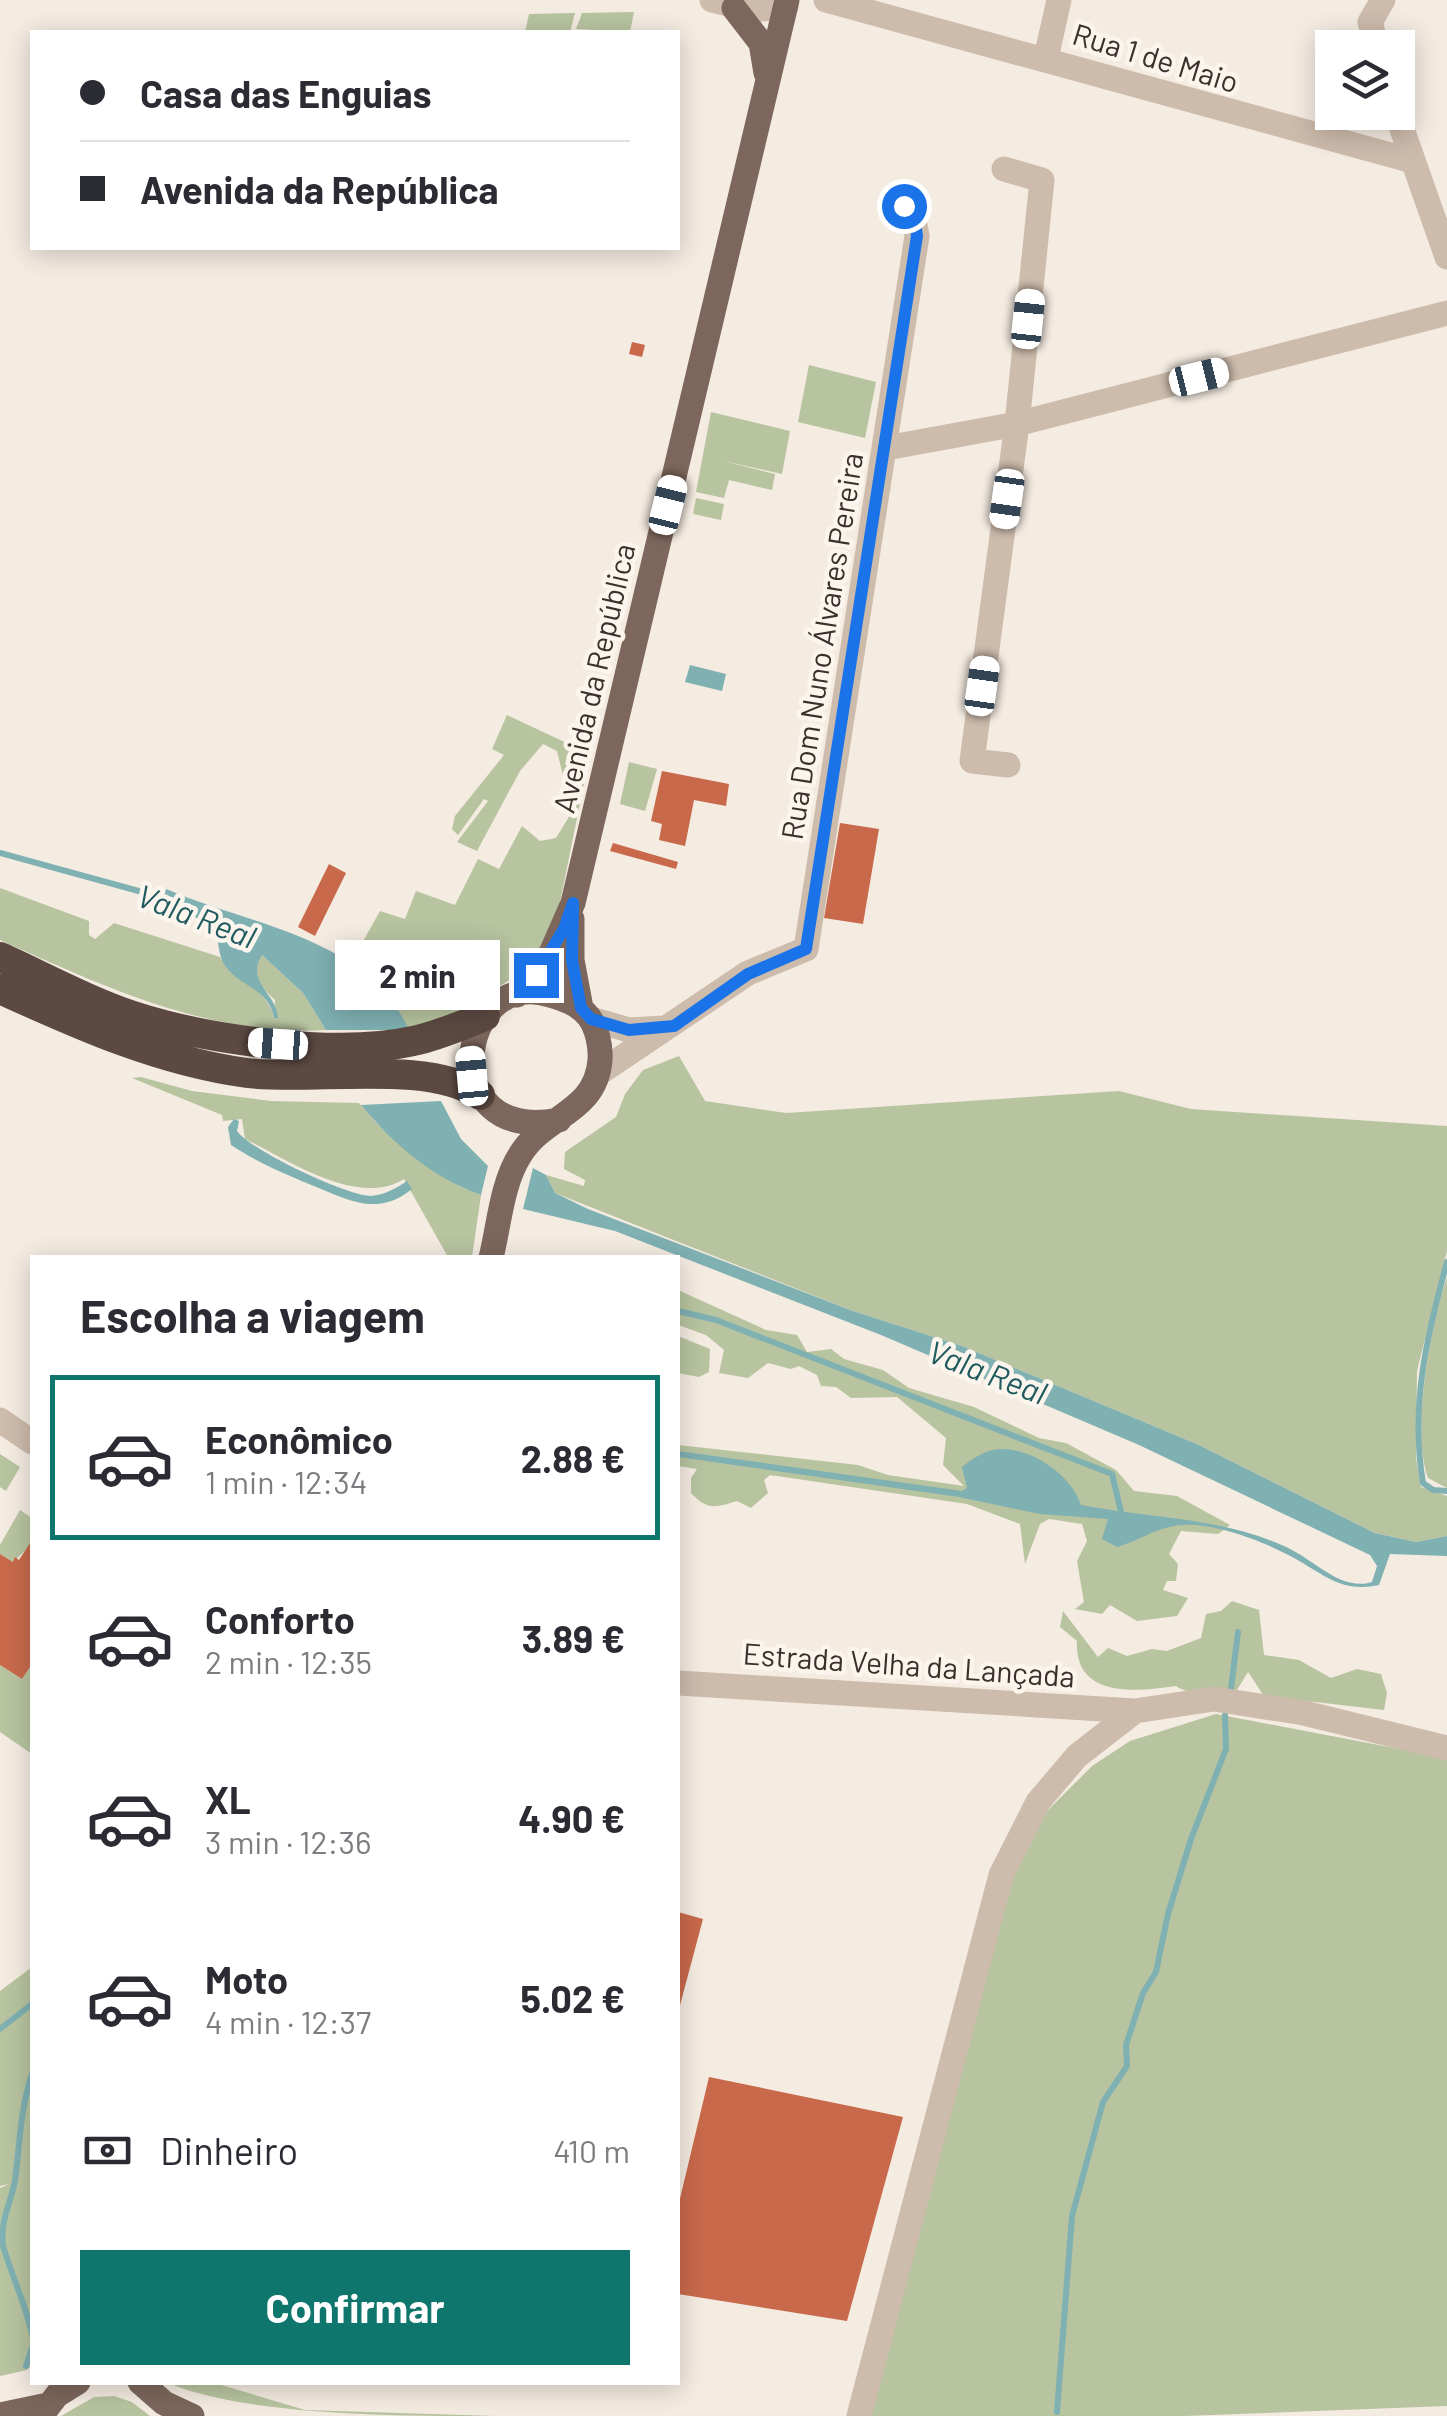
<!DOCTYPE html>
<html lang="pt">
<meta charset="utf-8">
<style>
body{margin:0;font-family:Barlow,sans-serif;background:#f2f2f3;color:#2b2b33;height:100vh;display:flex;flex-direction:column;font-size:38px;white-space:nowrap}
*{box-sizing:border-box;margin:0}
p{font-size:32px;color:#7c7c81}
.icon{flex:none;width:55px;height:55px;fill:none;stroke:currentColor;stroke-width:2;stroke-linecap:round;stroke-linejoin:round}
.map{position:relative;flex:1;overflow:hidden}
.panel{position:absolute;left:30px;top:1255px;width:650px;height:1130px;display:flex;flex-direction:column;background:#fff;border-radius:0px;box-shadow:0 5px 25px #0003}
.panel>*{flex:none}
.hud{position:absolute;left:30px;top:30px;width:650px;height:220px;border-radius:0px;box-shadow:0 5px 25px #0003;display:grid;align-content:center;height:220px;padding:0 50px;background:#fff}
.tools{position:absolute;left:1315px;top:30px;display:grid;gap:20px}
.tools a{display:grid;place-items:center;width:100px;height:100px;border-radius:0px;background:#fff;box-shadow:0 5px 25px #0003;font-size:50px}
.end{position:absolute;width:45px;height:45px;margin:-22px;border:12px solid #1a73e8;background:#fff;box-shadow:0 0 0 5px #fff}
.from{border-radius:50%}
.bubble{position:absolute;height:70px;border-radius:0px;background:#fff;box-shadow:0 5px 25px #0003;font-size:32px;font-weight:700;line-height:70px;text-align:center}
.car{position:absolute;width:30px;height:60px;margin:-30px -15px;border-radius:12px;box-shadow:0 0 8px 2px #0007;background:linear-gradient(#fff 24%,#345 0 40%,#fff 0 76%,#345 0 86%,#fff 0)}
.hud b{display:flex;align-items:center;gap:35px;height:95px;font-size:38px}
.hud b+b{border-top:2px solid #e1e1e2}
.hud i{width:25px;height:25px;background:#2b2b33}
ul{padding:0;list-style:none}
li{display:flex;align-items:center;gap:30px;height:165px;margin:0 20px 15px;padding:0 30px;border:5px solid transparent;border-radius:0px}
li div{flex:1}
li b{display:block;font-size:38px}
li em{font-style:normal;font-weight:700}
li.active{border-color:#0f766e}
li>.icon{width:90px;height:90px;stroke-width:1.5}
h2{padding:0 50px;font-size:45px;line-height:120px}
.pay{display:flex;align-items:center;gap:25px;height:110px;padding:0 50px;font-size:38px}
.pay p{margin-inline-start:auto}
.button{display:flex;gap:20px;margin-top:auto;padding:20px 50px}
.button a{flex:1;height:115px;border-radius:0px;background:#0f766e;color:#fff;font-size:40px;font-weight:700;line-height:115px;text-align:center}
.map>svg:first-child{display:block}
.green{fill:#b8c4a0}
.water{fill:#7fb0b2}
.lines{fill:none;stroke-linecap:round;stroke-linejoin:round}
.stream{stroke:#7fb0b2;stroke-width:6}
.building{fill:#c8694b}
.minor{stroke:#cdbbac;stroke-width:25}
.major{stroke:#7d675c;stroke-width:25}
.highway{stroke:#5c4a42;stroke-width:30}
.route{stroke:#1a73e8;stroke-width:12}
.labels{text-anchor:middle;dominant-baseline:central;stroke-width:9;stroke-linejoin:round;paint-order:stroke}
.street-label{font-size:30px;fill:#3b302b;stroke:#fbf5ee}
.water-label{font-size:32px;font-style:italic;fill:#1f5a5e;stroke:#fbf5ee}
</style>
<div class="map">
<svg width="1447" height="2416" viewBox="0 0 1447 2416">
<rect width="100%" height="100%" fill="#f4ebe1"/>
<path class="green" d="M 634,12 L 630,32 L 576,29 L 582,13 Z
M 575,13 L 570,32 L 525,32 L 529,14 Z
M 809,365 L 876,382 L 865,438 L 798,422 Z
M 711,412 L 790,431 L 782,474 L 723,461 L 775,474 L 772,490 L 729,480 L 724,498 L 696,492 Z
M 696,498 L 724,504 L 721,520 L 693,514 Z
M 507,715 L 590,754 L 556,922 L 528,969 L 453,1014 L 409,1030 L 361,968 L 351,963 L 380,911 L 405,919 L 416,891 L 455,905 L 478,859 L 499,869 L 522,826 L 540,841 L 556,838 L 572,812 L 557,751 L 543,744 L 520,771 L 477,851 L 457,842 L 488,801 L 484,799 L 458,835 L 452,829 L 455,816 L 504,755 L 492,749 Z
M 629,762 L 657,769 L 645,811 L 620,804 Z
M 0,888 L 89,921 L 89,935 L 95,939 L 114,923 L 220,957 C 235,982 267,987 274,1018 L 275,1000 C 262,989 249,971 262,955 L 303,993 L 326,1030 C 208,1036 105,987 0,940 Z
M 679,1056 L 705,1101 L 786,1113 L 1119,1091 L 1191,1109 L 1447,1126 L 1447,1251 L 1417,1371 L 1416,1458 L 1421,1487 L 1447,1496 L 1447,1536 L 1416,1542 L 1375,1533 L 1199,1445 L 962,1346 L 853,1311 L 555,1193 L 546,1175 L 584,1186 L 585,1180 L 564,1169 L 565,1152 L 616,1117 L 625,1094 L 643,1070 Z
M 141,1077 L 192,1091 L 271,1101 L 359,1103 C 390,1141 435,1178 481,1195 L 472,1257 L 448,1257 L 404,1179 C 358,1208 288,1160 245,1139 L 242,1119 L 223,1121 L 222,1115 L 132,1078 Z
M 1447,1277 L 1447,1488 L 1428,1478 C 1411,1432 1431,1323 1447,1277 Z
M 678,1290 L 766,1330 L 797,1335 L 807,1352 L 831,1349 L 844,1359 L 883,1370 L 909,1388 L 974,1407 L 1039,1438 L 1066,1443 L 1116,1470 L 1134,1491 L 1177,1496 L 1230,1525 L 1218,1534 L 1181,1531 L 1169,1554 L 1178,1564 L 1176,1581 L 1167,1581 L 1163,1590 L 1188,1598 L 1177,1616 L 1137,1621 L 1110,1605 L 1102,1614 L 1075,1609 L 1084,1602 L 1077,1561 L 1087,1541 L 1082,1524 L 1049,1519 L 1040,1524 L 1025,1564 L 1020,1524 L 967,1504 L 770,1475 L 764,1480 L 768,1493 L 751,1508 L 737,1501 C 715,1508 707,1510 691,1493 L 691,1478 L 697,1469 L 678,1466 L 678,1445 L 858,1465 L 888,1475 L 964,1486 L 943,1465 L 946,1438 L 897,1397 L 851,1398 L 836,1387 L 821,1386 L 817,1375 L 799,1366 L 791,1369 L 768,1363 L 748,1378 L 719,1373 L 724,1350 L 706,1335 L 678,1325 Z
M 678,1336 L 710,1349 L 709,1372 L 699,1377 L 678,1373 Z
M 0,1449 L 0,1454 L 20,1467 L 6,1491 L 0,1487 Z
M 20,1510 L 32,1518 L 32,1544 L 13,1562 L 0,1554 L 0,1545 Z
M 1232,1601 L 1259,1610 L 1264,1655 L 1299,1660 L 1331,1678 L 1357,1669 L 1381,1674 L 1387,1693 L 1384,1710 L 1264,1696 L 1248,1672 L 1237,1690 C 1218,1693 1192,1697 1176,1686 C 1136,1692 1074,1698 1077,1641 L 1060,1627 L 1063,1611 L 1098,1657 L 1108,1648 L 1127,1656 L 1152,1649 L 1167,1651 L 1201,1638 L 1206,1614 L 1221,1611 Z
M 32,1664 L 32,1754 L 0,1732 L 0,1665 L 22,1679 Z
M 1216,1714 L 1447,1758 L 1447,2406 L 1184,2416 L 867,2416 L 1007,1882 L 1033,1825 L 1092,1766 L 1130,1741 Z
M 32,1967 L 32,2364 L 27,2370 L 0,2376 L 0,2188 L 9,2184 L 0,2186 L 0,1991 Z
M 168,2383 L 215,2383 L 305,2410 L 495,2416 C 400,2416 248,2416 168,2383 Z
M 114,2396 L 132,2402 L 150,2416 L 61,2416 L 94,2397 Z"/>
<path class="water" d="M 690,665 L 726,674 L 722,691 L 685,682 Z
M 166,889 C 249,925 368,937 409,1030 L 326,1030 L 303,993 L 262,955 C 245,981 277,994 278,1018 L 274,1018 C 268,988 242,988 226,967 C 215,953 223,935 207,924 C 195,915 176,911 162,905 Z
M 441,1101 L 461,1139 L 488,1166 L 481,1195 C 432,1177 394,1145 361,1105 Z
M 234,1119 L 239,1121 L 237,1131 C 250,1150 347,1196 371,1196 C 384,1195 397,1188 407,1181 L 412,1189 C 376,1218 347,1199 309,1184 C 280,1172 257,1162 231,1145 L 228,1127 Z
M 533,1168 L 546,1175 L 555,1193 L 588,1209 L 853,1311 L 962,1346 L 1199,1445 L 1375,1533 L 1416,1542 L 1447,1536 L 1447,1556 L 1390,1554 L 1379,1585 C 1341,1593 1325,1575 1294,1558 C 1265,1542 1216,1523 1183,1525 C 1158,1526 1139,1541 1117,1547 L 1102,1539 L 1108,1519 L 1040,1514 L 959,1497 L 678,1457 L 678,1451 L 962,1491 L 967,1488 L 962,1467 C 972,1459 985,1450 999,1449 C 1032,1447 1072,1476 1081,1505 C 1149,1518 1219,1517 1284,1546 C 1313,1558 1340,1592 1372,1582 L 1377,1566 L 1370,1555 L 1139,1445 L 881,1335 L 615,1231 L 523,1209 Z"/>
<g class="lines">
<path class="stream" d="M 0,853 L 164,898
M 1447,1262 C 1427,1335 1410,1406 1423,1483 L 1433,1490 L 1447,1491
M 678,1311 L 716,1320 L 1112,1474 L 1122,1516
M 1231,1689 L 1238,1632
M 0,2029 L 32,2004
M 32,2074 C 20,2110 20,2143 15,2180 C 11,2204 0,2219 3,2246 C 12,2276 25,2303 32,2334
M 26,2366 L 32,2348
M 1057,2412 L 1072,2216 L 1103,2102 L 1127,2066 L 1126,2045 L 1143,1993 L 1156,1972 L 1168,1914 L 1191,1839 L 1226,1749 L 1225,1715"/>
</g>
<path class="building" d="M 632,342 L 645,345 L 642,357 L 629,354 Z
M 662,771 L 729,784 L 726,806 L 694,800 L 685,846 L 659,840 L 662,824 L 651,821 Z
M 840,823 L 879,829 L 863,924 L 824,918 Z
M 613,843 L 678,862 L 676,869 L 610,851 Z
M 329,864 L 346,873 L 315,936 L 298,927 Z
M 32,1540 L 32,1664 L 22,1679 L 0,1665 L 0,1554 L 13,1562 L 15,1557 L 19,1560 Z
M 678,1912 L 703,1919 L 679,2009 L 678,2008 Z
M 709,2077 L 903,2117 L 847,2321 L 678,2294 L 678,2207 Z"/>
<g class="lines">
<path class="minor" d="M 712,0 L 750,10 L 786,7
M 826,0 L 1409,160
M 1377,48 L 1370,22 L 1383,0
M 1046,58 L 1059,0
M 1396,112 L 1447,257
M 1004,169 L 1042,180 L 1017,424 L 972,761 L 1008,765
M 886,448 L 1017,424 L 1447,313
M 591,1019 L 629,1030 L 664,1028
M 599,1073 L 748,973 L 806,949 L 917,236 L 913,214 L 904,205
M 0,1420 L 32,1442
M 678,1683 L 1135,1711
M 859,2416 L 1001,1875 L 1038,1802 L 1077,1756 L 1135,1711 L 1214,1699 L 1304,1713 L 1447,1748"/>
<path class="major" d="M 734,8 L 761,43 L 766,73
M 572,919 L 572,960 L 581,1008
M 517,995 L 551,953 L 573,903 L 787,0
M 491,1258 C 499,1225 502,1183 520,1155 C 544,1115 596,1113 600,1060 C 601,1046 597,1028 589,1017 C 579,1004 564,999 550,995 C 457,966 432,1145 559,1120
M 140,2382 L 164,2403 L 192,2416
M 0,2415 L 48,2405
M 41,2416 L 57,2395 L 78,2382"/>
<path class="highway" d="M 0,957 C 44,977 88,1001 133,1016 C 207,1040 337,1058 413,1041 C 438,1036 462,1025 485,1016
M 0,989 C 79,1025 159,1061 247,1073 C 312,1081 429,1059 480,1095"/>
</g>
<g class="lines">
<path class="route" d="M 536,975 L 564,929 L 573,903 L 572,960 L 581,1008 L 591,1019 L 629,1030 L 674,1026 L 748,974 L 806,949 L 917,236 L 914,214 L 904,206"/>
</g>
<g class="labels">
<g class="street-label">
<text transform="translate(1156 57) rotate(17)">Rua 1 de Maio</text>
<text transform="translate(821 646) rotate(-81)">Rua Dom Nuno Álvares Pereira</text>
<text transform="translate(593 678) rotate(-77)">Avenida da República</text>
<text transform="translate(909 1664) rotate(4)">Estrada Velha da Lançada</text>
</g>
<g class="water-label">
<text transform="translate(197 915) rotate(21)">Vala Real</text>
<text transform="translate(988 1371) rotate(21)">Vala Real</text>
</g>
</g>
</svg>
<div class="tools">
<a><svg class="icon" aria-label="layers" viewBox="0 0 24 24"><path d="M12 4l9 5-9 5-9-5zM3 14l9 5 9-5"/></svg></a>
</div>
<i class="end from" style="left:904px;top:206px"></i>
<i class="end" style="left:536px;top:975px"></i>
<div class="bubble" style="left:335px;top:940px;width:165px">2 min</div>
<i class="car" style="left:1028px;top:319px;rotate:6deg"></i>
<i class="car" style="left:1199px;top:377px;rotate:76deg"></i>
<i class="car" style="left:1007px;top:499px;rotate:188deg"></i>
<i class="car" style="left:668px;top:505px;rotate:14deg"></i>
<i class="car" style="left:982px;top:686px;rotate:8deg"></i>
<i class="car" style="left:278px;top:1044px;rotate:274deg"></i>
<i class="car" style="left:472px;top:1076px;rotate:355deg"></i>
<div class="hud">
<b><i class="from"></i>Casa das Enguias</b>
<b><i></i>Avenida da República</b>
</div>
<section class="panel">
<h2>Escolha a viagem</h2>
<ul>
<li class="active"><svg class="icon" aria-label="car" viewBox="0 0 24 24"><path d="M5 17H2v-5l4-1 3-4h7l3 4 3 1v5h-3M9 17h6M6 11h13"/><circle cx="7" cy="17" r="2"/><circle cx="17" cy="17" r="2"/></svg><div><b>Econômico</b><p>1 min · 12:34</p></div><em>2.88 €</em></li>
<li><svg class="icon" aria-label="car" viewBox="0 0 24 24"><path d="M5 17H2v-5l4-1 3-4h7l3 4 3 1v5h-3M9 17h6M6 11h13"/><circle cx="7" cy="17" r="2"/><circle cx="17" cy="17" r="2"/></svg><div><b>Conforto</b><p>2 min · 12:35</p></div><em>3.89 €</em></li>
<li><svg class="icon" aria-label="car" viewBox="0 0 24 24"><path d="M5 17H2v-5l4-1 3-4h7l3 4 3 1v5h-3M9 17h6M6 11h13"/><circle cx="7" cy="17" r="2"/><circle cx="17" cy="17" r="2"/></svg><div><b>XL</b><p>3 min · 12:36</p></div><em>4.90 €</em></li>
<li><svg class="icon" aria-label="car" viewBox="0 0 24 24"><path d="M5 17H2v-5l4-1 3-4h7l3 4 3 1v5h-3M9 17h6M6 11h13"/><circle cx="7" cy="17" r="2"/><circle cx="17" cy="17" r="2"/></svg><div><b>Moto</b><p>4 min · 12:37</p></div><em>5.02 €</em></li>
</ul>
<div class="pay"><svg class="icon" aria-label="cash" viewBox="0 0 24 24"><path d="M3 7h18v10H3z"/><circle cx="12" cy="12" r="2"/></svg>Dinheiro<p>410 m</p></div>
<div class="button"><a>Confirmar</a></div>
</section>
</div>
